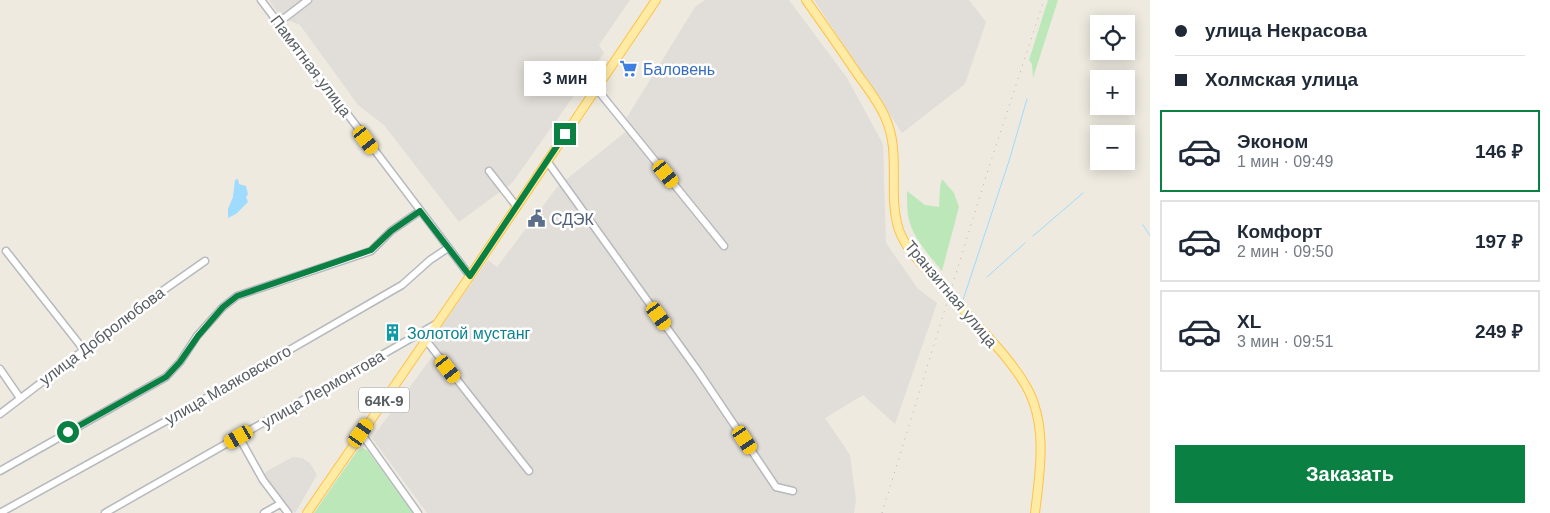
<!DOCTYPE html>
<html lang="ru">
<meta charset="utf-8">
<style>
body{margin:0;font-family:Arial,sans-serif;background:#f2f2f3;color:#1f2937;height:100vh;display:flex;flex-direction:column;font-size:19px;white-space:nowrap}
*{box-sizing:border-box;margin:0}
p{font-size:16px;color:#747a83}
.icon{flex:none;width:28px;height:28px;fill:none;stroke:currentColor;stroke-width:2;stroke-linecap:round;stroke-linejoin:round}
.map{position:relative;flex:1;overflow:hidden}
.details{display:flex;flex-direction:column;background:#fff;width:400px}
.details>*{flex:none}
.banner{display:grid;align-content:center;height:110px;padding:0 25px;background:#fff}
.tools{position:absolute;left:1090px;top:15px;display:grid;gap:10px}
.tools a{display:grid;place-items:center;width:45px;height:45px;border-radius:0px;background:#fff;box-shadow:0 2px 12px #0003;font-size:25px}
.end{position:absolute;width:22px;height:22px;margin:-11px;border:6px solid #0b8043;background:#fff;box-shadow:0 0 0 2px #fff}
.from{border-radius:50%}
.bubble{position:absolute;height:35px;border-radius:0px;background:#fff;box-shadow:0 2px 12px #0003;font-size:16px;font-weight:700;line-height:35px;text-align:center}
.car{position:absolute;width:15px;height:30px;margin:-15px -8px;border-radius:6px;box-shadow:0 0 4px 1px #0007;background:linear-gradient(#f5c518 24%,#345 0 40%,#f5c518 0 76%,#345 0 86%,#f5c518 0)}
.banner b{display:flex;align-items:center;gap:18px;height:48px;font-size:19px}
.banner b+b{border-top:1px solid #e0e1e3}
.banner i{width:12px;height:12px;background:#1f2937}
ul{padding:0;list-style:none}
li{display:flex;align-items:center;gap:15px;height:82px;margin:0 10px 8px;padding:0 15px;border:2px solid #e0e1e3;border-radius:0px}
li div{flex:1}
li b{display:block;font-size:19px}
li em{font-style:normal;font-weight:700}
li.active{border-color:#0b8043}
li>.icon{width:45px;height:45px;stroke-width:1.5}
.action{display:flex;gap:10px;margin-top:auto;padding:10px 25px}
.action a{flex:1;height:58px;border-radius:0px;background:#0b8043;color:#fff;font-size:20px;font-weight:700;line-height:58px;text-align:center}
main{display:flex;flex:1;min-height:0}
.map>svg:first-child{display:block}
.industrial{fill:#e1ddd8}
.green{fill:#bce8b9}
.water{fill:#9edbff}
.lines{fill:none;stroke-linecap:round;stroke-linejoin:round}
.stream{stroke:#9edbff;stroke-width:1}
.minor-casing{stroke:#b6b9be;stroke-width:9}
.major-casing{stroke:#ffc148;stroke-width:10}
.minor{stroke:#fff;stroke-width:6}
.major{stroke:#ffeba3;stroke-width:8}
.rail{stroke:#b4b5b6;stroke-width:1;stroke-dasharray:1 6;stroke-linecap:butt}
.major-bridge-casing{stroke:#ffc148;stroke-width:10;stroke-linecap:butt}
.major-bridge{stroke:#ffeba3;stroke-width:8}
.route{stroke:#0b8043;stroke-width:6}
.labels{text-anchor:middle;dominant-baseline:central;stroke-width:5;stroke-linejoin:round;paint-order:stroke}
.shield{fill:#fff;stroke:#8b8e92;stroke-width:1}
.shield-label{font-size:15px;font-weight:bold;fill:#595e63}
.street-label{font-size:16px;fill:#595e63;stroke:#fff}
.shop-label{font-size:16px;fill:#366cbe;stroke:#fff;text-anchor:start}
.service-label{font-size:16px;fill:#4e5e75;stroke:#fff;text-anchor:start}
.culture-label{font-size:16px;fill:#0d838f;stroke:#fff;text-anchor:start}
</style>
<main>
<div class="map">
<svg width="1150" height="513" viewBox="0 0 1150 513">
<rect width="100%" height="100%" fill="#eeeae0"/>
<path class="industrial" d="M 269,0 L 630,0 L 599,45 L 604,53 L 512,183 L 459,222 L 384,125 L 358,105 L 300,25 L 281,17 Z
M 705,0 L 789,0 L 847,78 L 883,144 L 886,243 L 918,289 L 937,303 L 895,424 L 863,395 L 825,418 L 850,455 L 856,500 L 854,513 L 427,513 L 372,438 L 435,353 L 429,344 L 488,260 L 497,267 L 558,186 L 628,130 L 624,122 L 695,7 Z
M 814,0 L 969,0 L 986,22 L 965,84 L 902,133 Z
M 293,457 L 302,458 L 310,463 L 317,475 L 295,513 L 283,504 L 263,475 L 267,471 Z"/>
<path class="green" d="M 1048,0 L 1058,0 L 1033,78 L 1032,64 L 1029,60 Z
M 942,179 L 954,193 L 959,207 L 942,271 C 928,254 912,237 908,216 C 907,208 907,199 907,191 L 925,205 L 939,207 L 940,187 Z
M 363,448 L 368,451 L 413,513 L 314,513 L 357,451 Z"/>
<path class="water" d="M 238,179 L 239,184 L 246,186 L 248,194 L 246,197 L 248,202 L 236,214 L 228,218 L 228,209 L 233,197 L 235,180 Z"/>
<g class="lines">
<path class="stream" d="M 1143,225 L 1150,236
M 1033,236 L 1083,193
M 987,277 L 1025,243
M 963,300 L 1009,161 L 1027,99"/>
<defs>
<path id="minor" d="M 261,0 L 470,276
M 278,23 L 308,0
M 596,88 L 724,246
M 547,161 L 698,371 L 776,487 L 793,491
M 489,171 L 517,207
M 6,251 L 84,350
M 425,339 L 529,471
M 0,369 L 20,398
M 0,414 L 148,301 L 205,261
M 361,433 L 418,513
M 239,437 L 263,480 L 288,513
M 0,471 L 166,377 L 180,362 L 197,336 L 223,307 L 237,296 L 371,251 L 391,231 L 420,211
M 0,513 L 175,416 L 402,285 L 430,260 L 448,248
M 105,513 L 436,324
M 264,513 L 280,504"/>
<path id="major" d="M 806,0 C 823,24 840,48 856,72 C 866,86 878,101 885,117 C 902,153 887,194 899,230 C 906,250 924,266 938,282
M 968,315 C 988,337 1011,360 1026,386 C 1048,424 1040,472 1035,513
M 307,513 L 470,276 L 656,0"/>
</defs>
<use href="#minor" class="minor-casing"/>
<use href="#major" class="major-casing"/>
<use href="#minor" class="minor"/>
<use href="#major" class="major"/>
<path class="rail" d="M 882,513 L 988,170 L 1044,0"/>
<defs>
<path id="major-bridge" d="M 938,282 L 968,315"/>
</defs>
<use href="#major-bridge" class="major-bridge-casing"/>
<use href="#major-bridge" class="major-bridge"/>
</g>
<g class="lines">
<path class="route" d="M 68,432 L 166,377 L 180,362 L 198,336 L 223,307 L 237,296 L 371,250 L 391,231 L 420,211 L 470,276 L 565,134"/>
</g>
<defs>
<symbol id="supermarket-bare" viewBox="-9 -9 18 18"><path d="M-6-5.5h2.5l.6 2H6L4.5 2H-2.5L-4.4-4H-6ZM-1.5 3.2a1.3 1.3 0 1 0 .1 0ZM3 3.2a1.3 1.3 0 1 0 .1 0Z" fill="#3f7fe0" stroke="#fff" stroke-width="2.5" paint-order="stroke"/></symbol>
<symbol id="civic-bare" viewBox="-9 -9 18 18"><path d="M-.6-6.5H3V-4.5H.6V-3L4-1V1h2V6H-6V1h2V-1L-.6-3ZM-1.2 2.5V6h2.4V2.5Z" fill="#5c6f8a" stroke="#fff" stroke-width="2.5" paint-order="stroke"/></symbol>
<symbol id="building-bare" viewBox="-9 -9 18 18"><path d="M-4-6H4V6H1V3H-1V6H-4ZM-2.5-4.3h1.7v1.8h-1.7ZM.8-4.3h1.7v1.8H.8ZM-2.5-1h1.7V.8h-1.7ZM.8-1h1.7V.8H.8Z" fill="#0f9aa8" stroke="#fff" stroke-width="2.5" paint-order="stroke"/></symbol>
</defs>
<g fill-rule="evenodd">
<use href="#supermarket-bare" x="616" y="56" width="25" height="25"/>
<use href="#civic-bare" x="524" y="206" width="25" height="25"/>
<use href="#building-bare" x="380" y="320" width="25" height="25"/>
</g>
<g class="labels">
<rect class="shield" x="359" y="387.5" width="50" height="25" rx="4"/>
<g class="shield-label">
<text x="384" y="400">64К-9</text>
</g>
<g class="street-label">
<text transform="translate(311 66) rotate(53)">Памятная улица</text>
<text transform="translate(951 294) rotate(50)">Транзитная улица</text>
<text transform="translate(102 336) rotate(-37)">улица Добролюбова</text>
<text transform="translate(228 385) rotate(-30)">улица Маяковского</text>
<text transform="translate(323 389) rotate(-30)">улица Лермонтова</text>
</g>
<g class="shop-label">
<text x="643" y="69">Баловень</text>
</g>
<g class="service-label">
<text x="551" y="219">СДЭК</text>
</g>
<g class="culture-label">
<text x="407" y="333">Золотой мустанг</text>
</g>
</g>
</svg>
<div class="tools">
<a><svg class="icon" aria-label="locate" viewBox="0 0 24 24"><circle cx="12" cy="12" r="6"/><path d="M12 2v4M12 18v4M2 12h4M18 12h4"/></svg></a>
<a>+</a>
<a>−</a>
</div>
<i class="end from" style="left:68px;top:432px"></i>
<i class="end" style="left:565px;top:134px"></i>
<div class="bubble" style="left:524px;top:61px;width:82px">3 мин</div>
<i class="car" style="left:366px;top:140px;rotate:143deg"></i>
<i class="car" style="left:666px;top:174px;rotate:141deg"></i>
<i class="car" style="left:659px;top:316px;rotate:144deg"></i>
<i class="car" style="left:448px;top:369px;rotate:142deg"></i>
<i class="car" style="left:361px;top:433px;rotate:35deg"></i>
<i class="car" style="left:239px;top:437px;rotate:240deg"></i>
<i class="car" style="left:745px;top:440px;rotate:146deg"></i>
</div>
<section class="details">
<div class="banner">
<b><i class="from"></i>улица Некрасова</b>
<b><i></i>Холмская улица</b>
</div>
<ul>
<li class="active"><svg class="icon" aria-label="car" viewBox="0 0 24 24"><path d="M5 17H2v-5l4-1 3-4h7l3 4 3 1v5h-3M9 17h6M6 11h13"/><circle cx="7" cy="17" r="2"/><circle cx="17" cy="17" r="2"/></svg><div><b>Эконом</b><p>1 мин · 09:49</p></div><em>146 ₽</em></li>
<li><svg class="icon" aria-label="car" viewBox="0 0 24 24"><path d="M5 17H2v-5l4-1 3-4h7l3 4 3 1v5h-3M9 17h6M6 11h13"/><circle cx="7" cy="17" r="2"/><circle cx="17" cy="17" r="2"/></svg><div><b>Комфорт</b><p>2 мин · 09:50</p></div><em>197 ₽</em></li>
<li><svg class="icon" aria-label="car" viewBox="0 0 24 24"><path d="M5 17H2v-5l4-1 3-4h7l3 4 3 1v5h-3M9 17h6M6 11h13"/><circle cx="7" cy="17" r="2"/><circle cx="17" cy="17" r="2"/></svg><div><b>XL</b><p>3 мин · 09:51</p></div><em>249 ₽</em></li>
</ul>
<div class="action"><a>Заказать</a></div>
</section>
</main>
